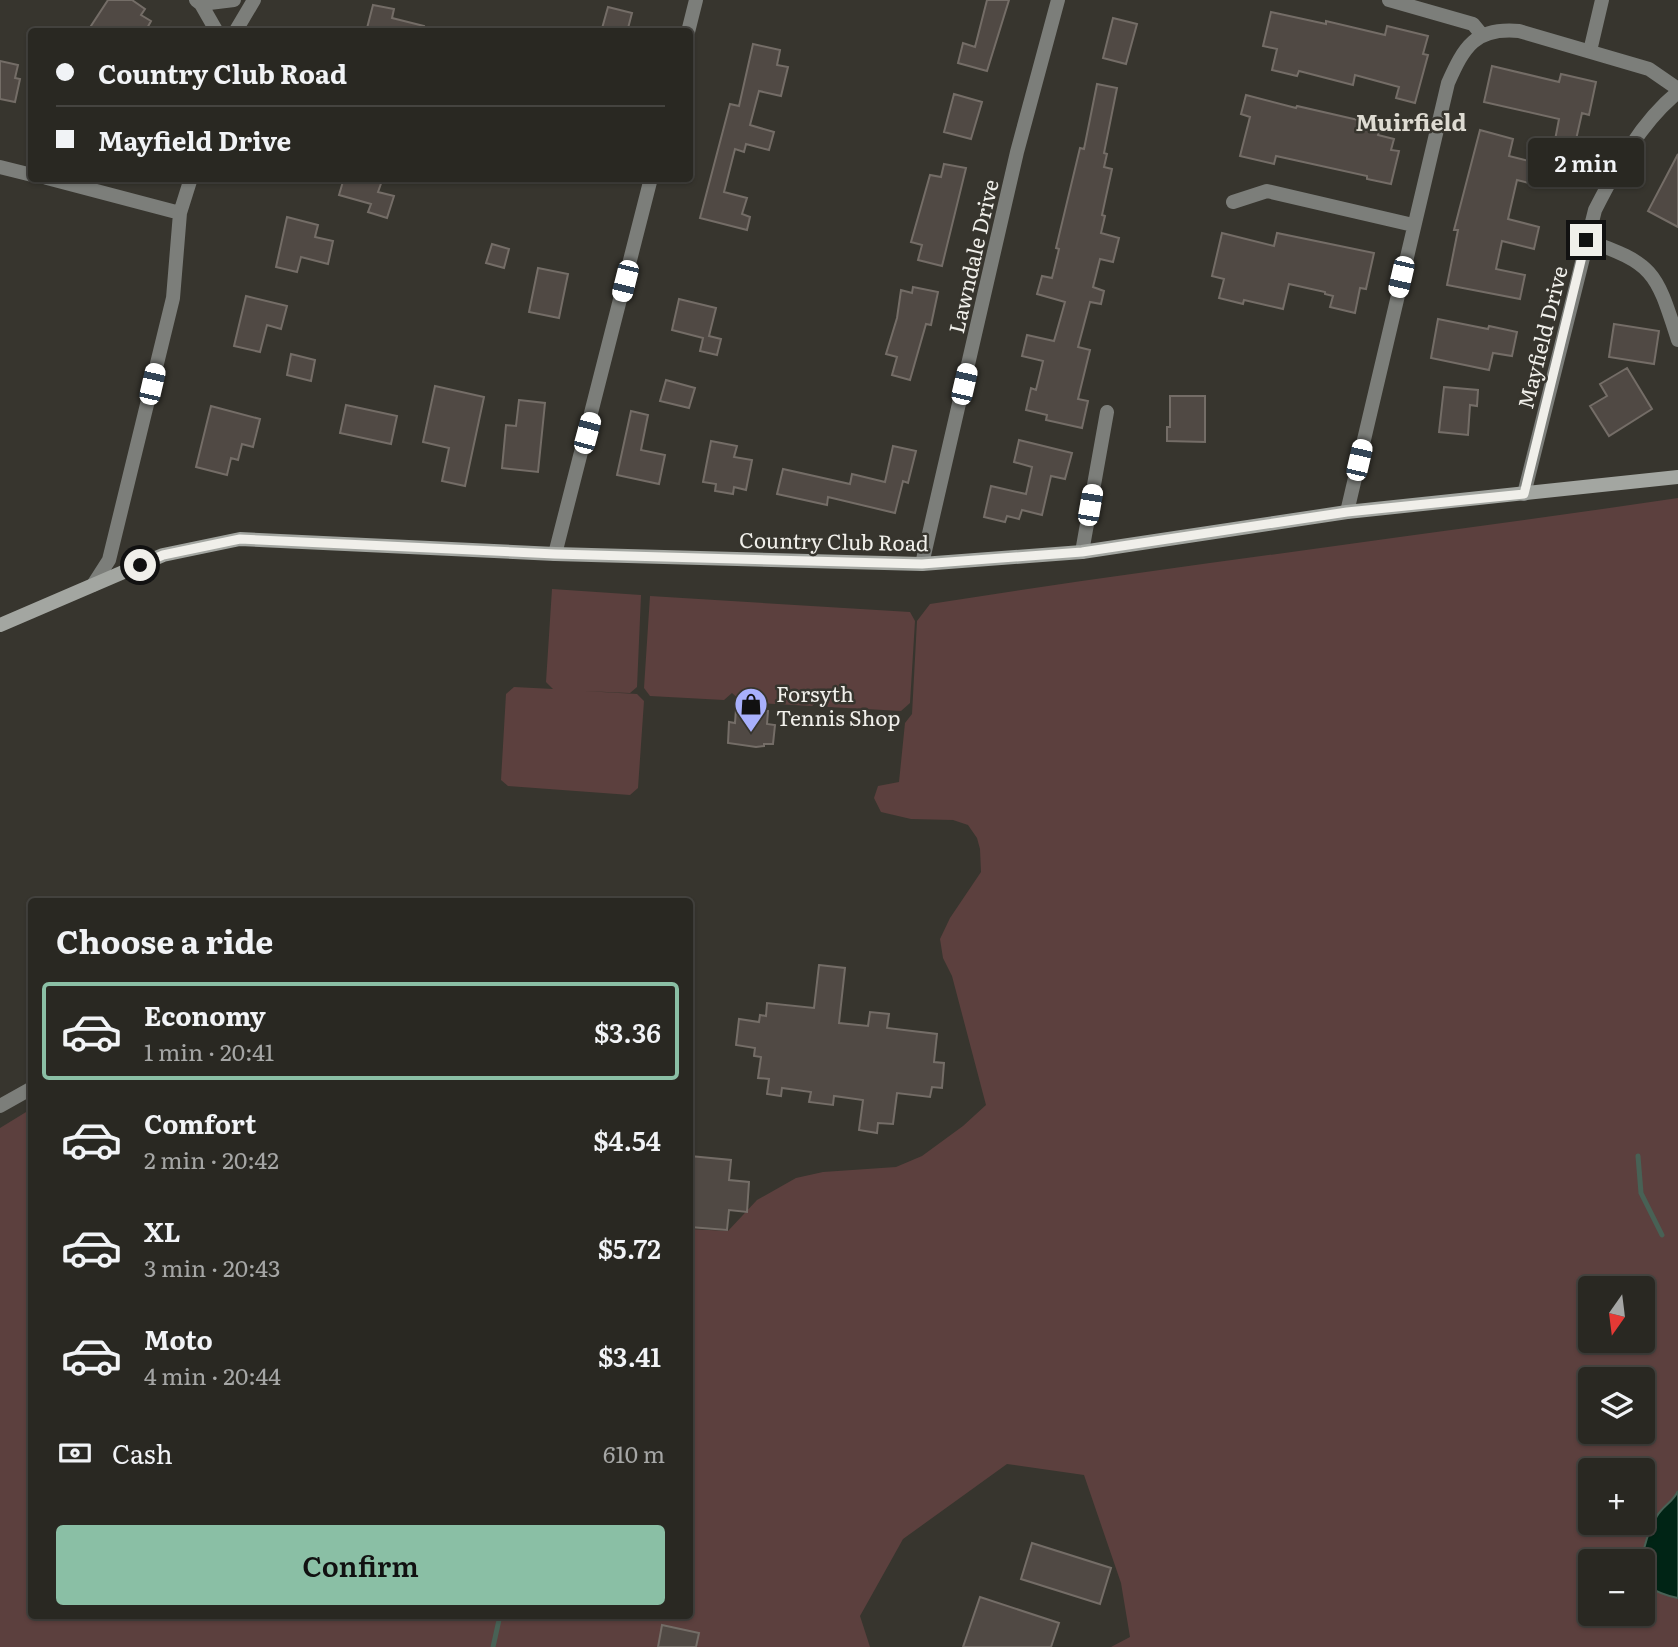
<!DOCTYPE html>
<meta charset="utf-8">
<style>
body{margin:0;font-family:Literata,serif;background:#31302a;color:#f1f3f6;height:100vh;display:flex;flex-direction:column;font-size:26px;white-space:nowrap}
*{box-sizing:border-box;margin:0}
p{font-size:23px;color:#a5a6a5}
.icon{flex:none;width:38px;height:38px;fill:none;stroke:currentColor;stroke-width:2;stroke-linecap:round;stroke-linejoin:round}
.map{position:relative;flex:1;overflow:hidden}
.side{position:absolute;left:28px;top:898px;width:665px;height:721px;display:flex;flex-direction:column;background:#292822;border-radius:7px;box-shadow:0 2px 5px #0004,0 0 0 2px #454440}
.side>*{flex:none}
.banner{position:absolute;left:28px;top:28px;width:665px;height:154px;border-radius:7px;box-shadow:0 2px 5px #0004,0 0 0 2px #454440;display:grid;align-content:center;height:154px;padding:0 28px;background:#292822}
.needle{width:46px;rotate:194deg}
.fabs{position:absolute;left:1578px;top:1276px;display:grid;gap:14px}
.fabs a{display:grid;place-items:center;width:77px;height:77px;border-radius:7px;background:#292822;box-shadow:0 2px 5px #0004,0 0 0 2px #454440;font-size:35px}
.end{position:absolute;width:32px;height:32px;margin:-16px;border:9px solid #f0efea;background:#111;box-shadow:0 0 0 4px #111}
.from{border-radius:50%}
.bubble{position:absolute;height:49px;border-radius:7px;background:#292822;box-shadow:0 2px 5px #0004,0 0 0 2px #454440;font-size:23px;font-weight:600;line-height:49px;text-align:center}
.car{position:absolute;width:21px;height:42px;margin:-21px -10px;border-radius:9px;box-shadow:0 0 5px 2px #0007;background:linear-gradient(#fff 24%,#345 0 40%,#fff 0 76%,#345 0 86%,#fff 0)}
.banner b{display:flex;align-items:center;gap:24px;height:66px;font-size:26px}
.banner b+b{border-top:2px solid #454440}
.banner i{width:18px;height:18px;background:#f1f3f6}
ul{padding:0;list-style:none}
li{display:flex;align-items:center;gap:21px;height:98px;margin:0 14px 10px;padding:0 14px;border:4px solid transparent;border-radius:7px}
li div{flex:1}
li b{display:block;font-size:26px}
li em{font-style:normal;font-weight:600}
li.active{border-color:#8abfa5}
li>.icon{width:63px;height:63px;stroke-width:1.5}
h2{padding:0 28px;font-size:32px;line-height:84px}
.pay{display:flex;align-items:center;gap:18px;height:77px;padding:0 28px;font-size:26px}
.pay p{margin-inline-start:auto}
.cta{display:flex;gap:14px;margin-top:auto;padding:14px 28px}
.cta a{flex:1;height:80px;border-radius:7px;background:#8abfa5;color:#111;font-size:28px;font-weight:600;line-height:80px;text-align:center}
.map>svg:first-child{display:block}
.green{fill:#5c403e;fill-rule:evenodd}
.water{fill:#002415;stroke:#486155;stroke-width:2}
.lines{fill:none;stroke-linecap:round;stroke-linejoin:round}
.stream{stroke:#486155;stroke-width:5}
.building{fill:#504944;stroke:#746d67;stroke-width:2}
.street{stroke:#7c7e7a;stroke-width:14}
.secondary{stroke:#a3a6a1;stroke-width:14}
.route{stroke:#f0efea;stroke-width:9}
.labels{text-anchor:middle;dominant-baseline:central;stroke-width:5;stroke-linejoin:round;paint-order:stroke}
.street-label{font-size:21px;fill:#f0efea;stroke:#37352e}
.poi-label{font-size:21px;fill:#f0efea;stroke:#37352e;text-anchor:start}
.neighbourhood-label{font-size:23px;font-weight:bold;fill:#dedbd2;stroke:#37352e}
</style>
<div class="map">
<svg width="1678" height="1647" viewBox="0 0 1678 1647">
<rect width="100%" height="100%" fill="#37352e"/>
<path class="green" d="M 1678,498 L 1678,1647 L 1111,1647 L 1130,1637 L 1121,1583 L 1084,1475 L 1007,1464 L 903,1539 L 860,1616 L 870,1647 L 0,1647 L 0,1128 L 31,1109 L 32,1615 L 690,1615 L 690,1229 L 728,1231 L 757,1200 L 796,1178 L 823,1172 L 896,1167 L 922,1156 L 963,1126 L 986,1105 L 952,976 L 943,958 L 940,939 L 950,918 L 981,872 L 980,849 L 977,838 L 968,825 L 953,820 L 911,819 L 881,812 L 874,798 L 878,786 L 899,782 L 905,723 L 912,714 L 917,621 L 930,604 C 1179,565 1429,535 1678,498 ZM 1591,1288 L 1643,1288 L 1643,1340 L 1591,1340 ZM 1591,1379 L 1643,1379 L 1643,1432 L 1591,1432 ZM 1591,1470 L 1643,1470 L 1643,1522 L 1591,1522 ZM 1591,1561 L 1643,1561 L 1643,1614 L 1591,1614 Z
M 552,589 L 641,595 L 637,687 L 630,693 L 584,691 L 637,694 L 644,701 L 638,788 L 630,795 L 508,786 L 501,780 L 506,694 L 514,687 L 553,689 L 546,682 Z
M 650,596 L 910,612 L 915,621 L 910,703 L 901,711 L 828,707 L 820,699 L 812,706 L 742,702 L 732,693 L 724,700 L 650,696 L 644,688 Z"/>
<path class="water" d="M 1678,1491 L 1678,1598 C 1669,1596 1659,1594 1652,1588 C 1633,1571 1646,1536 1657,1516 C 1663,1506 1673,1502 1678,1491 Z"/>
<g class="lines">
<path class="stream" d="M 1638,1156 L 1641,1193 L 1662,1235
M 493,1647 L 499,1620 L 496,1615"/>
</g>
<path class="building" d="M 108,0 L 132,0 L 145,9 L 141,15 L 151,21 L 145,32 L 87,32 Z
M 987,0 L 1009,0 L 987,71 L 958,63 L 963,43 L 975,47 Z
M 373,5 L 394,9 L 392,18 L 424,26 L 423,32 L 366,32 Z
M 608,7 L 632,13 L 627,32 L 601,32 Z
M 1271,12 L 1326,24 L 1326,21 L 1385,35 L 1387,26 L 1428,36 L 1423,54 L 1428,55 L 1415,103 L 1396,98 L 1399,87 L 1355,75 L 1353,85 L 1299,71 L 1297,76 L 1272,70 L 1277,49 L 1263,46 Z
M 1113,18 L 1137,24 L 1126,64 L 1103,58 Z
M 753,44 L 780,50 L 777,65 L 788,67 L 781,96 L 759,91 L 750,125 L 774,132 L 769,150 L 746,144 L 744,152 L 735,149 L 724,192 L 747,198 L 742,214 L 750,217 L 747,230 L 700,218 L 730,104 L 739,106 Z
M 0,61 L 18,65 L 15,78 L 20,79 L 15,102 L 0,99 Z
M 1492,66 L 1559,82 L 1561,74 L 1596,82 L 1589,115 L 1582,113 L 1575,144 L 1555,140 L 1559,119 L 1484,102 Z
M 1097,84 L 1117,88 L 1104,153 L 1107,154 L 1104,167 L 1112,169 L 1102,215 L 1105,216 L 1101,233 L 1119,238 L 1113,262 L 1100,259 L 1093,287 L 1104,291 L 1101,304 L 1090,302 L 1078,347 L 1090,350 L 1078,399 L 1088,401 L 1082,428 L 1046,420 L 1047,415 L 1026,410 L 1031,388 L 1036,390 L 1043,361 L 1022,356 L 1027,335 L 1054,341 L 1065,302 L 1037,294 L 1042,276 L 1052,278 L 1059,249 L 1056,248 L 1080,148 L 1084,149 Z
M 954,94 L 982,102 L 971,139 L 944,132 Z
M 1246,95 L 1296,108 L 1297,106 L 1380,125 L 1378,135 L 1394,139 L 1391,150 L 1399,151 L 1391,184 L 1367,179 L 1367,176 L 1276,156 L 1274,164 L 1240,156 L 1250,117 L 1241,114 Z
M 1480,130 L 1513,139 L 1509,156 L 1549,166 L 1544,187 L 1517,180 L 1508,219 L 1539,227 L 1534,249 L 1502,241 L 1496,269 L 1525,275 L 1520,299 L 1447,285 L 1458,230 L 1454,230 Z
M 1678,154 L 1678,227 L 1648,211 Z
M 944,164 L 966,168 L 942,266 L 918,260 L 922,245 L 911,242 L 930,175 L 941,177 Z
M 344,178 L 383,178 L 378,192 L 394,196 L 387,218 L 368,212 L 371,204 L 339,195 Z
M 287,217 L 318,225 L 315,237 L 333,241 L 328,264 L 301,257 L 297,272 L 276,267 Z
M 1222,233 L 1274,246 L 1277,233 L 1374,253 L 1366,289 L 1360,288 L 1355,313 L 1330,307 L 1333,296 L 1325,294 L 1325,292 L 1289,284 L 1283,309 L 1244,300 L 1243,304 L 1219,298 L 1224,279 L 1212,276 Z
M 492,244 L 509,249 L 504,268 L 486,263 Z
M 538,268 L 568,274 L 559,318 L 529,312 Z
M 913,287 L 938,292 L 931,325 L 926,324 L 910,380 L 892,375 L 897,357 L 886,354 L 897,318 L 901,290 L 912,293 Z
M 246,296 L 287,306 L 281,329 L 267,325 L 260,352 L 234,346 Z
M 679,299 L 716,308 L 709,336 L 721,339 L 717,355 L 700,351 L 703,338 L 672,330 Z
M 1438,319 L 1488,329 L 1489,326 L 1517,332 L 1512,356 L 1493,353 L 1489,370 L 1431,358 Z
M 1614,324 L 1659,331 L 1654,364 L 1609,357 Z
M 291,354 L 315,360 L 311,381 L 287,375 Z
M 1627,368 L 1652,409 L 1609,436 L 1590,406 L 1607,396 L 1600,384 Z
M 666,380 L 695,388 L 689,408 L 660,401 Z
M 435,386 L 484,397 L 465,486 L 442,481 L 449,448 L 423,442 Z
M 1444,387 L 1478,390 L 1477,406 L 1470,405 L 1468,435 L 1439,432 Z
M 1170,396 L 1205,396 L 1205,442 L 1167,441 L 1167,427 L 1170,427 Z
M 519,400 L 545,403 L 538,472 L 502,468 L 506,425 L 516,426 Z
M 346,405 L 397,416 L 391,444 L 340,433 Z
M 211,406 L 260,419 L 253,447 L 242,444 L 238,460 L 231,458 L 227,475 L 196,467 Z
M 631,411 L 648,415 L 641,450 L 665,455 L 659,484 L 617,475 Z
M 1019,440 L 1072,453 L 1065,479 L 1051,476 L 1042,515 L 1022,510 L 1019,519 L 1007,516 L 1005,522 L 984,517 L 991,486 L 1026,494 L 1032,467 L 1014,462 Z
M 711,441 L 737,446 L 734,457 L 752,460 L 746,490 L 734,487 L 733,494 L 715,491 L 716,484 L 703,482 Z
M 893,446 L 916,451 L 908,483 L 903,481 L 895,513 L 828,497 L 827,505 L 777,494 L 783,469 L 850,484 L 852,474 L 885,482 Z
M 736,709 L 768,711 L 767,724 L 775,725 L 773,744 L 764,744 L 764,746 L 756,747 L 728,743 L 729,722 L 735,723 Z
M 819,965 L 845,968 L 839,1023 L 868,1026 L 870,1012 L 889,1014 L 887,1028 L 937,1034 L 934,1062 L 944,1063 L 942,1088 L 932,1087 L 930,1097 L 897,1093 L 893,1124 L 878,1123 L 877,1133 L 859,1130 L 863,1100 L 834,1096 L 833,1105 L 809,1102 L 811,1092 L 782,1088 L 781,1096 L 767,1094 L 769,1079 L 758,1078 L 761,1057 L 754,1056 L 755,1048 L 736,1045 L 739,1019 L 759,1022 L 760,1015 L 766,1016 L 767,1003 L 814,1008 Z
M 690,1156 L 731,1160 L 729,1180 L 749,1182 L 747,1212 L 729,1210 L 727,1230 L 690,1227 Z
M 1032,1543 L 1111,1568 L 1100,1604 L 1021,1579 Z
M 980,1597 L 1059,1623 L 1051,1647 L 963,1647 Z
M 662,1625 L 699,1633 L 696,1647 L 658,1647 Z"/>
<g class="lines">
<path class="street" d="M 196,0 L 201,4 L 217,32
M 1389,0 L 1473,24 L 1482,35
M 201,4 L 234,0
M 235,32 L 254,0
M 688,32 L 696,0
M 1590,51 L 1602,0
M 0,167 L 32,175
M 47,178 L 180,213
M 1233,202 L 1267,191 L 1413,225
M 1586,240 C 1655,264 1656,272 1678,340
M 1524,494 L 1595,210 C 1617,167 1640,123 1678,92
M 1347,512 L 1448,83 C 1464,47 1475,27 1519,31 L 1649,69 L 1678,89
M 1082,552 L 1107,412
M 555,554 L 651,178
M 922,564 L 1017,152 L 1058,0
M 93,585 L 109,560 L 173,298 L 180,213 L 191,178
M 0,1106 L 32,1088"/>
<path class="secondary" d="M 0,625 L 163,555 L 240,539 L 555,554 L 922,564 L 1082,552 L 1347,512 L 1678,477"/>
</g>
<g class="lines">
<path class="route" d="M 140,565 L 163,555 L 240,539 L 555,554 L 922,564 L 1082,552 L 1347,512 L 1524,494 L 1586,240"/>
</g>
<defs>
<symbol id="shop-pin" viewBox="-11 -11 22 30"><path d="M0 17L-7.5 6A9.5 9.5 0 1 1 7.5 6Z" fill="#a8b0fc" stroke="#37352e"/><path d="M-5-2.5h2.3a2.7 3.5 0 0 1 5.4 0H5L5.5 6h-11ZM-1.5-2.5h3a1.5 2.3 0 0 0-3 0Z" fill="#111"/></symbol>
</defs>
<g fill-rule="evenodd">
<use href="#shop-pin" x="732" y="685" width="38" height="52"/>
</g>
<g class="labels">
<g class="street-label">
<text transform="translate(972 256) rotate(-77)">Lawndale Drive</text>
<text transform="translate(1541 337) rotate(-76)">Mayfield Drive</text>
<text transform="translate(834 540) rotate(1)">Country Club Road</text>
</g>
<g class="poi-label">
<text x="776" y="692">Forsyth<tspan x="776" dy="24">Tennis Shop</tspan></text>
</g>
<g class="neighbourhood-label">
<text x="1411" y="121">Muirfield</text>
</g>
</g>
</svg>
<div class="fabs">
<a><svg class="needle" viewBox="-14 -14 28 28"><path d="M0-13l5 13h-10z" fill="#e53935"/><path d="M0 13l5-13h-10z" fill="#a5a6a5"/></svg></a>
<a><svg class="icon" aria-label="layers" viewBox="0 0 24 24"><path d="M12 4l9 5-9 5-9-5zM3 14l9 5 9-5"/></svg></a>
<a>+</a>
<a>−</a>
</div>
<i class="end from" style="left:140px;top:565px"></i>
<i class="end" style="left:1586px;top:240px"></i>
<div class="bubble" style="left:1528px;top:138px;width:116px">2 min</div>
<i class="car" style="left:1401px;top:277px;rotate:193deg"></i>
<i class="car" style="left:625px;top:281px;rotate:194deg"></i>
<i class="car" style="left:152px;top:384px;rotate:13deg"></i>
<i class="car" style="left:964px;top:384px;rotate:13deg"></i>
<i class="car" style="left:587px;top:433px;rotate:15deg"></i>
<i class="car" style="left:1359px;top:460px;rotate:13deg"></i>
<i class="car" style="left:1090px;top:505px;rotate:10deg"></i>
<div class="banner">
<b><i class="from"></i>Country Club Road</b>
<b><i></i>Mayfield Drive</b>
</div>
<section class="side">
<h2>Choose a ride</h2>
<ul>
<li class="active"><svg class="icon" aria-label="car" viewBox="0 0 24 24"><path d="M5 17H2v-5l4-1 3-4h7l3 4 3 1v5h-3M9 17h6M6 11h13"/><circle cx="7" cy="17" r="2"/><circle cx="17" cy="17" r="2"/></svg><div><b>Economy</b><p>1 min · 20:41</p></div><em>$3.36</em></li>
<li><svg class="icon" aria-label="car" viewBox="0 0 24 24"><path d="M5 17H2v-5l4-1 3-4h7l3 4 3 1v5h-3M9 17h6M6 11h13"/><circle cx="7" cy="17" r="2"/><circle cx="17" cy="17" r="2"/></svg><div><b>Comfort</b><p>2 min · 20:42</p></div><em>$4.54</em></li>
<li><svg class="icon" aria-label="car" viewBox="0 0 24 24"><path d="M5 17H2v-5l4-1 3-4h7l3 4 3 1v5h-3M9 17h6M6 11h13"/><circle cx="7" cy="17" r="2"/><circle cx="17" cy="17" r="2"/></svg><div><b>XL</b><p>3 min · 20:43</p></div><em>$5.72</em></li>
<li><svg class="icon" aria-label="car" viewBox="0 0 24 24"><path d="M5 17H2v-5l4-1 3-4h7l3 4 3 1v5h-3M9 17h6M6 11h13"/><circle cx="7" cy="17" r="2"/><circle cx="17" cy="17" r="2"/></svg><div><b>Moto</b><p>4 min · 20:44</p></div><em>$3.41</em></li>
</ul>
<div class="pay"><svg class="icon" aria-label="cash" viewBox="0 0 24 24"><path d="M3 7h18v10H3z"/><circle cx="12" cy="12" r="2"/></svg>Cash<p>610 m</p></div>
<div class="cta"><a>Confirm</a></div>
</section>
</div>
